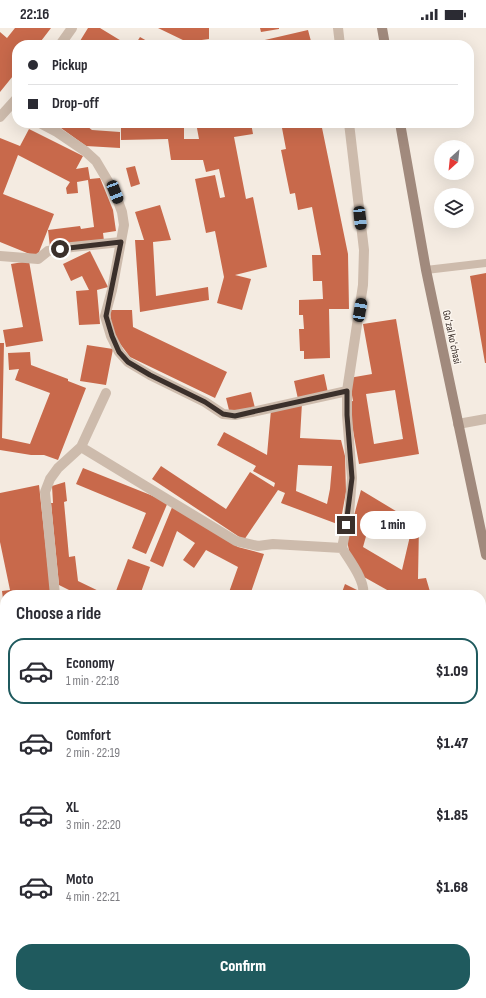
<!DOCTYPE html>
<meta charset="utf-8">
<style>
body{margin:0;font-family:"Sofia Sans Condensed",sans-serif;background:#f2f2f3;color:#2b2b33;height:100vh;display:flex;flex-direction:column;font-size:15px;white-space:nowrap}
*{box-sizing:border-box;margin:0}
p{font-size:13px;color:#7c7c81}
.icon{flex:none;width:22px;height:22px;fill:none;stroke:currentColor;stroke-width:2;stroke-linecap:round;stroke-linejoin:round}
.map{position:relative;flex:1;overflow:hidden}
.sheet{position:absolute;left:0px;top:562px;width:486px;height:408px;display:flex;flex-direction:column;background:#fff;border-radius:16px 16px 0 0;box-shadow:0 4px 16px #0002}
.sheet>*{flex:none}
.hud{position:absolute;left:12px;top:12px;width:462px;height:88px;border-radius:16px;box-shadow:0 4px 16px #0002;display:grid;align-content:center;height:88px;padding:0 16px;background:#fff}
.needle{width:26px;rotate:207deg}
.fabs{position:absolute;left:434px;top:112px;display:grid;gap:8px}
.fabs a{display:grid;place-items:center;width:40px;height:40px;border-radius:50%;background:#fff;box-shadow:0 4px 16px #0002;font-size:20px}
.end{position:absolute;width:18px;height:18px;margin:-9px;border:5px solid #3b302b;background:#fff;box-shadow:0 0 0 2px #fff}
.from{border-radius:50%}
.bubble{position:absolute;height:28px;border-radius:14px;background:#fff;box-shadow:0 4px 16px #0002;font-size:13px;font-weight:800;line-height:28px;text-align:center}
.car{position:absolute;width:12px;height:24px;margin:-12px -6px;border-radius:5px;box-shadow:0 0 3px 1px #0007;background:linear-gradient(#222 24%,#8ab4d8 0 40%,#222 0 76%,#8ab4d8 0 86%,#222 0)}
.hud b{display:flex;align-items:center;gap:14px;height:38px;font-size:15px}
.hud b+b{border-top:1px solid #e1e1e2}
.hud i{width:10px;height:10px;background:#2b2b33}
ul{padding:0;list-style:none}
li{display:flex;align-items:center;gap:12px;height:66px;margin:0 8px 6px;padding:0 8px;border:2px solid transparent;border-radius:16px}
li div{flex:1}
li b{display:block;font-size:15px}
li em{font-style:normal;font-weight:800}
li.active{border-color:#1f5a5e}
li>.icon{width:36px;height:36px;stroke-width:1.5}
h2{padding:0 16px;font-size:18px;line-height:48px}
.button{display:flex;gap:8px;margin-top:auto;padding:8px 16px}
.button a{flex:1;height:46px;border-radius:16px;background:#1f5a5e;color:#fff;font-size:16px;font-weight:800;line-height:46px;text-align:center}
.status{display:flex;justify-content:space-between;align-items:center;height:28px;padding:0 20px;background:#fff;direction:ltr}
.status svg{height:11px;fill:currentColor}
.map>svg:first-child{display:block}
.building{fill:#c8694b;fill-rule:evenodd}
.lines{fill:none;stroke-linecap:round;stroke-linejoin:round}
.lane{stroke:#cdbbac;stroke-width:8}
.street{stroke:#cdbbac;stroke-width:10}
.secondary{stroke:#a18a7d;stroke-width:10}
.route{stroke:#3b302b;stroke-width:5}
.labels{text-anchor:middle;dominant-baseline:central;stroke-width:3;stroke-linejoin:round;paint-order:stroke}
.street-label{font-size:11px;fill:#3b302b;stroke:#fbf5ee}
</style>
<div class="status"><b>22:16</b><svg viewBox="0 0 49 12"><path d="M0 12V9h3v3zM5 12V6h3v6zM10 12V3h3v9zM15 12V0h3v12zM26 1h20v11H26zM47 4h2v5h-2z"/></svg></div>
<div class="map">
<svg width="486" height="970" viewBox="0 0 486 970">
<rect width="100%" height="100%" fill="#f4ebe1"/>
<path class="building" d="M 15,0 L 51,0 L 38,17 L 17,17 L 17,43 L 0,64 L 0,4 L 7,10 Z
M 88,0 L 100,0 L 128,17 L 87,17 L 80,13 Z
M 158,0 L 209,0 L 209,11 L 187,14 Z
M 260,0 L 279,0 L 279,1 L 261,4 Z
M 308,2 L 312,17 L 247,17 L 247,16 Z
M 140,9 L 154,17 L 135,17 Z
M 54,95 L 83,95 L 92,102 L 120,104 L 120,120 L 86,118 Z
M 196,95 L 234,95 L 234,96 L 251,95 L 253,106 L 234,109 L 246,171 L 253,169 L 267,239 L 235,247 L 251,251 L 242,282 L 217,275 L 224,249 L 215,203 L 206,205 L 195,151 L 215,147 L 220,170 L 225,169 L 219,141 L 206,144 L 203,132 L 171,132 L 168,111 L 121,112 L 121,96 L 184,96 L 184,111 L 199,111 Z
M 283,95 L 321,95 L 348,226 L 349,281 L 329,281 L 330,330 L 304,331 L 304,323 L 300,323 L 299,301 L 304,301 L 303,287 L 299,287 L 299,272 L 323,271 L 322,253 L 313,253 L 312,227 L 321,227 L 312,179 L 298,182 L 295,165 L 290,166 L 281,122 L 286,121 L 282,100 L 284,100 Z
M 29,101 L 83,128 L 76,141 L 88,139 L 90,151 L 100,150 L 113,182 L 116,203 L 103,205 L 104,213 L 50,219 L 48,202 L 80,198 L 81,201 L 94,199 L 88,152 L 77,154 L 78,165 L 67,166 L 66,160 L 70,154 L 18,127 L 3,166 L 54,186 L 37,229 L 0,214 L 0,110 L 20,118 Z
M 135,138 L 140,156 L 131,159 L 126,140 Z
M 160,177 L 171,212 L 153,214 L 156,268 L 208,259 L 209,272 L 140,284 L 135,212 L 144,212 L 135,184 Z
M 90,223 L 108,259 L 97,262 L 100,296 L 79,297 L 76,263 L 89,262 L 82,248 L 71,253 L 63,236 Z
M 29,233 L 43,313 L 6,319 L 3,302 L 23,299 L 11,236 Z
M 486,245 L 486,335 L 485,335 L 470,248 Z
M 110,282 L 132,282 L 133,299 L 227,344 L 215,370 L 130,329 L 112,305 Z
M 396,291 L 419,426 L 359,436 L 348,374 L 353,373 L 349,350 L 372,346 L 363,296 ZM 395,362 L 403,411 L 374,416 L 366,366 Z
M 0,315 L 4,315 L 2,410 L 30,416 L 50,365 L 15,352 L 19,341 L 9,342 L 8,325 L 30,324 L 31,337 L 68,351 L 68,353 L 86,360 L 58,432 L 44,427 L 31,427 L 0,422 Z
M 87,317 L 113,321 L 106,357 L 80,353 Z
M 324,346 L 328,365 L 298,371 L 294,353 Z
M 251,364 L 255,380 L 230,386 L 226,370 Z
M 302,375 L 300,410 L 341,412 L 345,428 L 346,464 L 340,497 L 281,475 L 285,465 L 278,462 L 244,512 L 152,451 L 161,438 L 226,481 L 250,444 L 274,459 L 275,455 L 253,443 L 256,438 L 217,417 L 224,404 L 267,427 L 271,382 ZM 298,437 L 332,438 L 330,461 L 327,476 L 296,463 Z
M 83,440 L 168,474 L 146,526 L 132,520 L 146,485 L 76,456 Z
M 65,454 L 67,473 L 64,474 L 69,529 L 75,528 L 78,553 L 107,567 L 67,567 L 69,562 L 59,557 L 51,475 L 53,475 L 52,458 Z
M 39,457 L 51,567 L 5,567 L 4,579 L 2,563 L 10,562 L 0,514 L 0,465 Z
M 361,462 L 419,497 L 418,551 L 426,550 L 431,567 L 396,567 L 364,549 L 350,527 L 347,513 ZM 372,487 L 410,508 L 402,542 L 363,519 Z
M 173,477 L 238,519 L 264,526 L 250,567 L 228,567 L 238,539 L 206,522 L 194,540 L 183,532 L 195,515 L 177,503 L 163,539 L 150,533 Z
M 128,531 L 150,539 L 140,567 L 127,567 L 116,563 Z
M 345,556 L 361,564 L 360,567 L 341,567 Z
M 279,563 L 290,567 L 277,567 Z
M 5,665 L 5,720 L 0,720 L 0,679 Z
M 0,768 L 5,771 L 5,795 L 4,795 L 0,800 Z
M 0,840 L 5,843 L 5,863 L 0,860 Z
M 0,895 L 5,897 L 5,912 L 2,912 L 1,917 Z
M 4,936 L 5,936 L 5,965 L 34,965 L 33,970 L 0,970 L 0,956 L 2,957 Z
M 114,965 L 128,965 L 131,970 L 117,970 Z
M 132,965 L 154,965 L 156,970 L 135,970 Z
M 388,965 L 413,965 L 413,966 L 389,969 Z
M 413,965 L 472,965 L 472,966 L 414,970 Z"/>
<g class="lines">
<path class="lane" d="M 426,242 L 486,235"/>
<path class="street" d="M 338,0 L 340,17
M 60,17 L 72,0
M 0,89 L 17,70
M 40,95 L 57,104 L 85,123 L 96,133 L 115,165 L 122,184 L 124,197 L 112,262 L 105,288 L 111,308 L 119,324 L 128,334 L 150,347 L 205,374 L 223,386 L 235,387 L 252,384 L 347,363
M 349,95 L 364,222 L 363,257 L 347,363 L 347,387 L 352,450 L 349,485 L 342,520 C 349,532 366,553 363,567
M 0,228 L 38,231 L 48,223 L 72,219 L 121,214
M 458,396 L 486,391
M 81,419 L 236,513 L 258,518 L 273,516 L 342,520
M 55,567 L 45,464 L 50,451 L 58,440 L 81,419 L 106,365
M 0,731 L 5,731
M 43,970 L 44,965
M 470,970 L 486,969"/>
<path class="secondary" d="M 382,0 L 385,17
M 400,95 L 426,242 L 486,527"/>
</g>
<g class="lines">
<path class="route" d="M 60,221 L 121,214 L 106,288 L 112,308 L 119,324 L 128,334 L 150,347 L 205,374 L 223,386 L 235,388 L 252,384 L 347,363 L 347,387 L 352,450 L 346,497"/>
</g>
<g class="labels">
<g class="street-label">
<text transform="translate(452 309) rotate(78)">Goʻzal koʻchasi</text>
</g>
</g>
</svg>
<div class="fabs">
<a><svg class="needle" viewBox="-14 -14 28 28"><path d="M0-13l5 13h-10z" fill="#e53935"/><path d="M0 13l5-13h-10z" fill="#7c7c81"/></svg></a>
<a><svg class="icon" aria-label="layers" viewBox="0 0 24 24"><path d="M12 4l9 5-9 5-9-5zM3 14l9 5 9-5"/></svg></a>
</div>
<i class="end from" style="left:60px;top:221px"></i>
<i class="end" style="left:346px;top:497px"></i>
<div class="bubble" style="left:360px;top:483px;width:66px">1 min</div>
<i class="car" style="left:115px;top:164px;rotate:159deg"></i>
<i class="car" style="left:360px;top:190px;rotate:174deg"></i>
<i class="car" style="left:360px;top:282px;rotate:10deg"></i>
<div class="hud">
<b><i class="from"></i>Pickup</b>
<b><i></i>Drop-off</b>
</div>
<section class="sheet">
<h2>Choose a ride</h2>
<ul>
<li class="active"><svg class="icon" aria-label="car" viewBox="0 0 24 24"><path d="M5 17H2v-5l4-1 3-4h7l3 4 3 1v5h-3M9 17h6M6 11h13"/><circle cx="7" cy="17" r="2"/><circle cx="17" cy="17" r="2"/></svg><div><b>Economy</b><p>1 min · 22:18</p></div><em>$1.09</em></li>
<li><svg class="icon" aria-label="car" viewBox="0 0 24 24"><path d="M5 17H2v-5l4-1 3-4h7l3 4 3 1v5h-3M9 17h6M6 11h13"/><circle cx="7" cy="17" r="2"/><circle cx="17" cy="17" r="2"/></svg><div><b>Comfort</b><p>2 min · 22:19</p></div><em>$1.47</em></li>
<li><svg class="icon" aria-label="car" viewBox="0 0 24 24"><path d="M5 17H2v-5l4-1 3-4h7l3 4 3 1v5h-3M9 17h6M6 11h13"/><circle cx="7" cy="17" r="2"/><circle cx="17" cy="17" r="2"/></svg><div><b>XL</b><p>3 min · 22:20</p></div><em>$1.85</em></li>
<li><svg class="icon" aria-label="car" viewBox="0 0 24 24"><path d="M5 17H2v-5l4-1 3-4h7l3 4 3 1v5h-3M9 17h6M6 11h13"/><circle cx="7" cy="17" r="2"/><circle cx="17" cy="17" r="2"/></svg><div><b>Moto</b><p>4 min · 22:21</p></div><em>$1.68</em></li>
</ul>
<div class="button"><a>Confirm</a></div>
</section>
</div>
